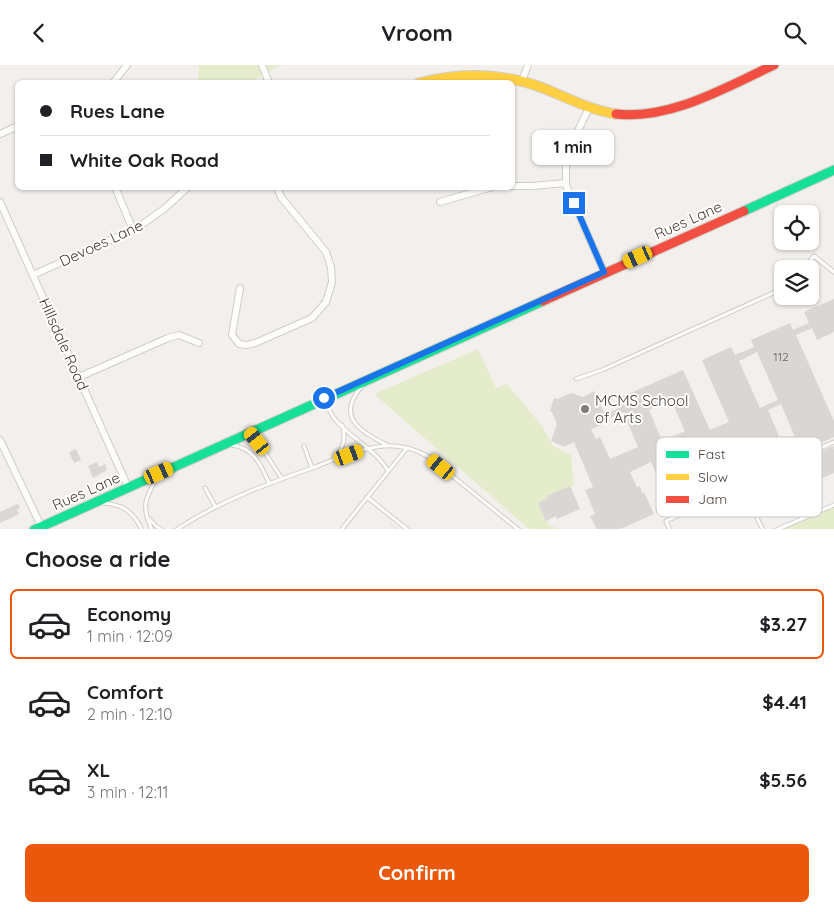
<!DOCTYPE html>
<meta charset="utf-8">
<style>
body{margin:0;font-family:Quicksand,sans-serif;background:#f2f2f2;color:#202124;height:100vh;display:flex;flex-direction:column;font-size:19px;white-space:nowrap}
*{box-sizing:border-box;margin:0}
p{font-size:16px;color:#757577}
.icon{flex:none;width:28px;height:28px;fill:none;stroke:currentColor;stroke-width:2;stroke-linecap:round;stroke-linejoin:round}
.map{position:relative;height:464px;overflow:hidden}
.drawer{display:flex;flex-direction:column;background:#fff;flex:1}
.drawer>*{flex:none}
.banner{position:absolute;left:15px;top:15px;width:500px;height:110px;border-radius:8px;box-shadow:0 1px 4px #0004;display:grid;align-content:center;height:110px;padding:0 25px;background:#fff}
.controls{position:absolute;left:774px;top:140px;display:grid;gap:10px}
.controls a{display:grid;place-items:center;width:45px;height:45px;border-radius:8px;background:#fff;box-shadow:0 1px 4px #0004;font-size:25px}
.end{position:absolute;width:22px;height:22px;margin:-11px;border:6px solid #1a73e8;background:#fff;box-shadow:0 0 0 2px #fff}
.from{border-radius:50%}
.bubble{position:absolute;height:35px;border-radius:8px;background:#fff;box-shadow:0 1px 4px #0004;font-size:16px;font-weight:800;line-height:35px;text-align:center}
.car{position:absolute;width:15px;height:30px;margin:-15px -8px;border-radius:6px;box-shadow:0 0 4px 1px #0007;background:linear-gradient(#f5c518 24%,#345 0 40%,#f5c518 0 76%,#345 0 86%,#f5c518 0)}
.banner b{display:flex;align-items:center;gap:18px;height:48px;font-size:19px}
.banner b+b{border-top:1px solid #e0e0e0}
.banner i{width:12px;height:12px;background:#202124}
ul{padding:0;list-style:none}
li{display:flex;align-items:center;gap:15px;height:70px;margin:0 10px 8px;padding:0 15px;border:2px solid transparent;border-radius:8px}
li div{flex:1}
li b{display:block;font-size:19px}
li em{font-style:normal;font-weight:800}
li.active{border-color:#ea580c}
li>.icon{width:45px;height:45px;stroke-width:1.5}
h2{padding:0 25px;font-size:22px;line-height:60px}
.cta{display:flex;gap:10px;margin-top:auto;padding:10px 25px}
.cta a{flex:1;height:58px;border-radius:8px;background:#ea580c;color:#fff;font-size:20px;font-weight:800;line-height:58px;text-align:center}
header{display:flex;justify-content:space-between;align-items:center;height:65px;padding:0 25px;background:#fff;font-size:22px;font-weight:800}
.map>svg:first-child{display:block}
.green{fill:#e5eccb}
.building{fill:#dad6d3;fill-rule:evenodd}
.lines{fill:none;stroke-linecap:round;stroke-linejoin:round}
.lane-casing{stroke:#d0cdc9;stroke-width:5}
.street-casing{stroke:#d0cdc9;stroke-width:8}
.fast-casing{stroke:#d3ccc4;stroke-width:11}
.slow-casing{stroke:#d3ccc4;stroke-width:11}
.jam-casing{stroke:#d3ccc4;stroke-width:11}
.path{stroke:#d2cfca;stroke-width:1;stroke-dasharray:2.5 2.5;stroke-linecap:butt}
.lane{stroke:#fdfdfc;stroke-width:3}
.street{stroke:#fdfdfc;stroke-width:6}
.fast{stroke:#16e098;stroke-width:9}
.slow{stroke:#ffcf43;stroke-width:9}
.jam{stroke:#f24e42;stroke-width:9}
.route{stroke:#1a73e8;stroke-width:6}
.poi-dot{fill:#847d76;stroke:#fff;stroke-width:2}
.labels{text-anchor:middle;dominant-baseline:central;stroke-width:4;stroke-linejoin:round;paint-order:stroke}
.number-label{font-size:12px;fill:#6f6660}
.street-label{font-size:15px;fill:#493f37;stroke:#fff}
.poi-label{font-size:15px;fill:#493f37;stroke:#fff;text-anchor:start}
.key{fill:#fff;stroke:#c8c5c3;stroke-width:1}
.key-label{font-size:14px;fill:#493f37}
</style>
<header><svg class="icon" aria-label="back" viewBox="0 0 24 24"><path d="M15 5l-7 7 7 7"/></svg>Vroom<svg class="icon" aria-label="search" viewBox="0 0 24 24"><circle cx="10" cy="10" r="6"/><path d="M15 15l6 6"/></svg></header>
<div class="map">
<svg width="834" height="465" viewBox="0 0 834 465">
<rect width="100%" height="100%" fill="#f2efec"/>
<path class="green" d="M 199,0 L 281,0 L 250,17 L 198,18 Z
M 478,284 L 496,323 L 507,319 L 542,361 L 553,381 L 571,390 L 574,420 L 548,431 L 548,434 L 539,438 L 548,460 L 559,464 L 529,464 L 374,329 Z
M 834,440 L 834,464 L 776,464 Z"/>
<path class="building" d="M 834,234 L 834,267 L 817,275 L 812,263 L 796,270 L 834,356 L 834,372 L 801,387 L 781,339 L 768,345 L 779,371 L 739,390 L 736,391 L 735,388 L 723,393 L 731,410 L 711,418 L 706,407 L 678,420 L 683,431 L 663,439 L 655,419 L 660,417 L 651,397 L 630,407 L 637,422 L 640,421 L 642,428 L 644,427 L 654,449 L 618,465 L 597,465 L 590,451 L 595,449 L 585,425 L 593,422 L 574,377 L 564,382 L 551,376 L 557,359 L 552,347 L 550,346 L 554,333 L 558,334 L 571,328 L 583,332 L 594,326 L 605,349 L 621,342 L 617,334 L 683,305 L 710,365 L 729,357 L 702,295 L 731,282 L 735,290 L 754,282 L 751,275 L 790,258 L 793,265 L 809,258 L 804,247 ZM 757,287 L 778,335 L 760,343 L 739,296 ZM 671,335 L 685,366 L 662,376 L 649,345 ZM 623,347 L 638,382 L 610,394 L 600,372 L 596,374 L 591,364 L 609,357 L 607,354 Z
M 833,381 L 834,385 L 834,408 L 805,421 L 795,402 L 816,393 L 814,389 Z
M 76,384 L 81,395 L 74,398 L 69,387 Z
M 97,397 L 99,402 L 105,399 L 107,405 L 93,413 L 88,401 Z
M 570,421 L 580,444 L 557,454 L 556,451 L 546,456 L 538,438 L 548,433 L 547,431 Z
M 18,439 L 20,443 L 17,445 L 19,449 L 0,458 L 0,447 Z"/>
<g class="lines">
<defs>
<path id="lane" d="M 803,204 L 814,191 L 834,207
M 576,314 L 602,305 L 782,224
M 362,321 C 335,352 360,366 387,380
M 325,335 C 328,340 330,348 334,353 C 349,373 376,384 388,406
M 251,369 L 264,386 L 282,414
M 232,380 C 254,383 261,400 269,418
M 304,381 L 312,403
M 333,395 C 343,383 347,375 342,360
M 777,402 L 834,377
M 205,423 L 215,441
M 367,432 L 408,465
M 102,438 C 122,439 133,446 142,465
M 147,452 L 156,461 L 162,465
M 152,465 C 141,441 145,434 157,412
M 176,465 C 219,436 267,419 315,402 C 338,393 361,383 385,381 C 401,380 415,384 429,392 L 519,465
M 341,465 L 407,383
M 670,465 L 666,456 L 730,428 L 740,418
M 763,465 L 740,418 L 777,402 L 802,454
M 776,465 L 834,440"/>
<path id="street" d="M 262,0 L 269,18
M 522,16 L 528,0
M 113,18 L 127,0
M 589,43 L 572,78 L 566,98 L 566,120 L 604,207
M 0,69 L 18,61
M 512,121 L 532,121 L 566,118
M 115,122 L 133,165
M 0,137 L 128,422
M 440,137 L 492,122
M 33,210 L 137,163 L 164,144 L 188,122
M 240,223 L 232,270 L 239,279 L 246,280 L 255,278 L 312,253 L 326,237 L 332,217 L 331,202 L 326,187 L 281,132 L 277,122
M 79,312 L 168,273 L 179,270 L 199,278
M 0,375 L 41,461"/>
<path id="fast" d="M 744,146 L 834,105
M 34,465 L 543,236"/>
<path id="slow" d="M 419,18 C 461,7 503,8 543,23 C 568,33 590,45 616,49"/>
<path id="jam" d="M 616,49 C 671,55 726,22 774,0
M 543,236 L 744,146"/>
</defs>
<use href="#lane" class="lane-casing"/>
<use href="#street" class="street-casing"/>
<use href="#fast" class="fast-casing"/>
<use href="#slow" class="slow-casing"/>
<use href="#jam" class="jam-casing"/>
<path class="path" d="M 391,459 L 398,465"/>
<use href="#lane" class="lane"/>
<use href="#street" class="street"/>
<use href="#fast" class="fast"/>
<use href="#slow" class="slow"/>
<use href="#jam" class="jam"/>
</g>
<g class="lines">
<path class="route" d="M 324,333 L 604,207 L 574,138"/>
</g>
<circle class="poi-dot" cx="585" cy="344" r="5"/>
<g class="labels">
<g class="number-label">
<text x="781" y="291">112</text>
</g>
<g class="street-label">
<text transform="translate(688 155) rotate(-24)">Rues Lane</text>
<text transform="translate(101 178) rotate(-25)">Devoes Lane</text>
<text transform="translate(64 279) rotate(66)">Hillsdale Road</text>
<text transform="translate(86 426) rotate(-24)">Rues Lane</text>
</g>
<g class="poi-label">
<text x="595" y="335">MCMS School<tspan x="595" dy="17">of Arts</tspan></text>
</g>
</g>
<rect x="656" y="372" width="166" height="80" rx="8" class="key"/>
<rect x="666" y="386" width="23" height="7" fill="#16e098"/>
<rect x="666" y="409" width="23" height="6" fill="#ffcf43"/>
<rect x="666" y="431" width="23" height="7" fill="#f24e42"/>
<g class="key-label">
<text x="698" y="394">Fast</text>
<text x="698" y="417">Slow</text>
<text x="698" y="439">Jam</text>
</g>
</svg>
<div class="controls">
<a><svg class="icon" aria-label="locate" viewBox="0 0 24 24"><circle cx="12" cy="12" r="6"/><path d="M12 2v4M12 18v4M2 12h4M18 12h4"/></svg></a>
<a><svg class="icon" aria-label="layers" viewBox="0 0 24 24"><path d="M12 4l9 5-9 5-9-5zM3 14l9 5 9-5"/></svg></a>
</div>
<i class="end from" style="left:324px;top:333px"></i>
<i class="end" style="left:574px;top:138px"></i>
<div class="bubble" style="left:532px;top:65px;width:82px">1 min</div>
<i class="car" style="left:638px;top:192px;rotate:246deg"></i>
<i class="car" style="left:257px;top:376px;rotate:322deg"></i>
<i class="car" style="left:349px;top:390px;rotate:70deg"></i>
<i class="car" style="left:441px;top:402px;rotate:309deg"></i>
<i class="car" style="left:159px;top:408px;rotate:66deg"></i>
<div class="banner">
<b><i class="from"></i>Rues Lane</b>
<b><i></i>White Oak Road</b>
</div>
</div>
<section class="drawer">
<h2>Choose a ride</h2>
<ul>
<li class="active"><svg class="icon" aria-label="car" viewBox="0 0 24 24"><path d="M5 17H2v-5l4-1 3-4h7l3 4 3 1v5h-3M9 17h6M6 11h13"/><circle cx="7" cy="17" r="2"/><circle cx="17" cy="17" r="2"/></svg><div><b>Economy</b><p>1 min · 12:09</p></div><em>$3.27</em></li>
<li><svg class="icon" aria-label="car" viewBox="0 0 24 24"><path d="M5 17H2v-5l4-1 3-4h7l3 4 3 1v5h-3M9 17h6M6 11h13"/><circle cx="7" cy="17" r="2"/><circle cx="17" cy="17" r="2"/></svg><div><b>Comfort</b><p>2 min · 12:10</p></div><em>$4.41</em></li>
<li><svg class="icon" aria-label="car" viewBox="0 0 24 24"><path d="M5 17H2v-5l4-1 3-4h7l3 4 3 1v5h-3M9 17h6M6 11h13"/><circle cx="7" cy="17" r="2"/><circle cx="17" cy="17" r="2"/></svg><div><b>XL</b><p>3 min · 12:11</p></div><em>$5.56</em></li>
</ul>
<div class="cta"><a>Confirm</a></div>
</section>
